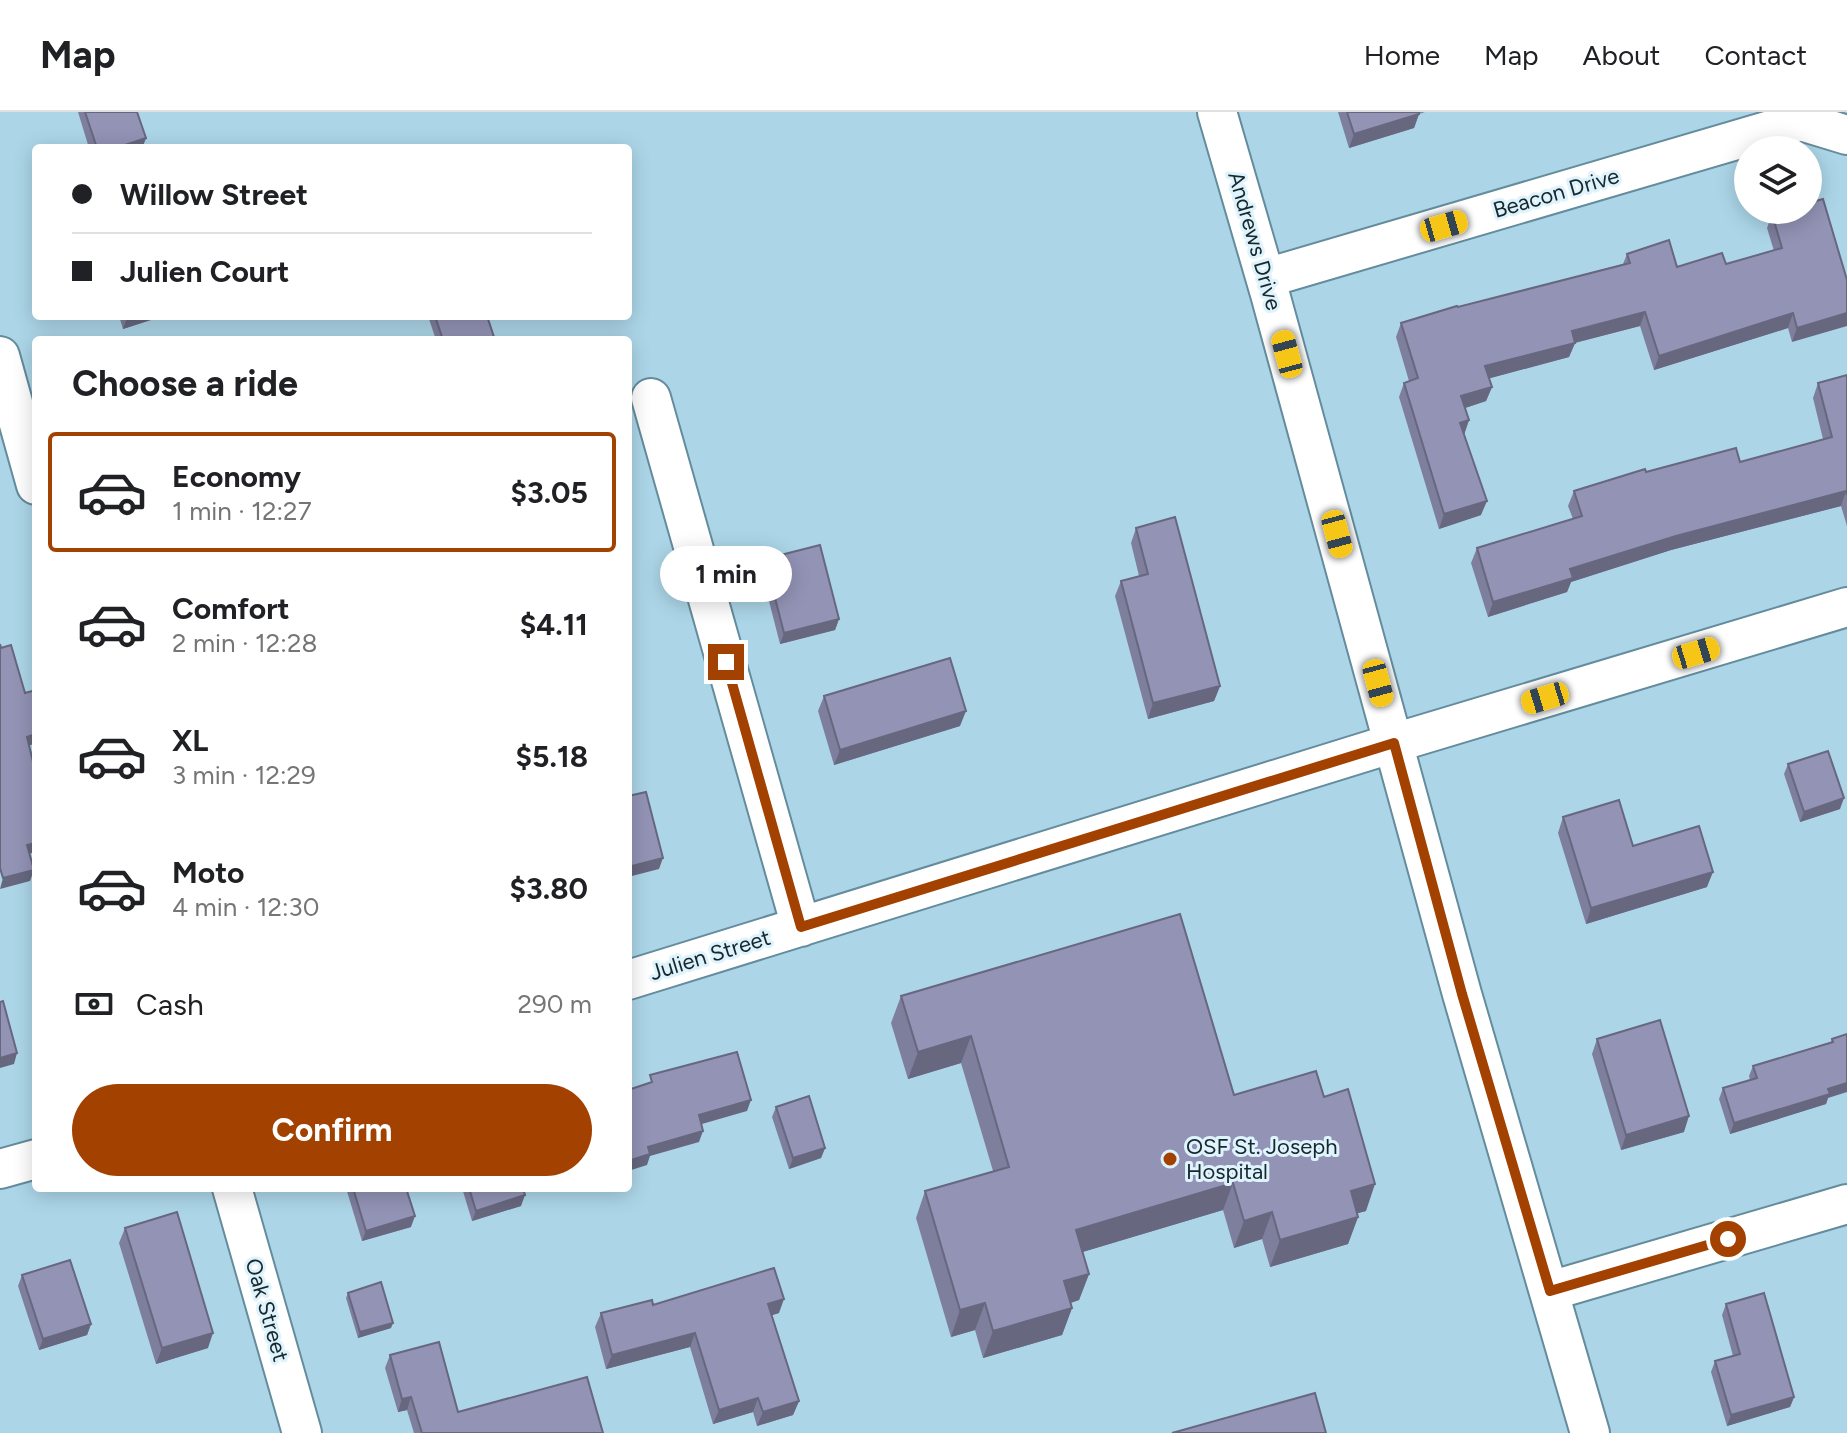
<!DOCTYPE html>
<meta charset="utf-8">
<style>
body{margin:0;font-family:Figtree,sans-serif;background:#f6f6f6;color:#202124;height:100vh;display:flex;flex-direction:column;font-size:30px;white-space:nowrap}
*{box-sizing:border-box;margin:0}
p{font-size:26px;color:#757577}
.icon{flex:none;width:44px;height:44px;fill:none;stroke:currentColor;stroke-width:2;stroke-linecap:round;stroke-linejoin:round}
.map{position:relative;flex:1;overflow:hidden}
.panel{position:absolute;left:32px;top:224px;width:600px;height:856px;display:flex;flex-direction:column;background:#fff;border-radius:8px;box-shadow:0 4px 20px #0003}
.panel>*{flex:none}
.top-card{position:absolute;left:32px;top:32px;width:600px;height:176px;border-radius:8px;box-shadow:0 4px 20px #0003;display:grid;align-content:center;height:176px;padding:0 40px;background:#fff}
.tools{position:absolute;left:1734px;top:24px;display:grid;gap:16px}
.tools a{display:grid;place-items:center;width:88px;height:88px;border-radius:50%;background:#fff;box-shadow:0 4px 20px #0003;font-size:40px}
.end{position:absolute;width:36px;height:36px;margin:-18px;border:10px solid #a24100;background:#fff;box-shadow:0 0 0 4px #fff}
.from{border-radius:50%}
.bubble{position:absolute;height:56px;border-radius:28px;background:#fff;box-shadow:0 4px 20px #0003;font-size:26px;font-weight:700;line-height:56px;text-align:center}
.car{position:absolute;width:24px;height:48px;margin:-24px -12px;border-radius:10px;box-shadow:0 0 6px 2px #0007;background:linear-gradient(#f5c518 24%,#345 0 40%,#f5c518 0 76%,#345 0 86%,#f5c518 0)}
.top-card b{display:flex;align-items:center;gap:28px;height:76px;font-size:30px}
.top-card b+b{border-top:2px solid #e0e0e0}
.top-card i{width:20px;height:20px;background:#202124}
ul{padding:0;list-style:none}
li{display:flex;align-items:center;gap:24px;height:120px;margin:0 16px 12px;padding:0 24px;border:4px solid transparent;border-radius:8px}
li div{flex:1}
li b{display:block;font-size:30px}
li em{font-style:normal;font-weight:700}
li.on{border-color:#a24100}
li>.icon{width:72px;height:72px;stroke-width:1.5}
h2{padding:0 40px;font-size:36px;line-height:96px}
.pay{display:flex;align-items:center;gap:20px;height:88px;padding:0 40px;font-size:30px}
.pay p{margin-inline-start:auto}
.button{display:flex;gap:16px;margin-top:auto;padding:16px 40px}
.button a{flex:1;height:92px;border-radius:48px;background:#a24100;color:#fff;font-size:32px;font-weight:700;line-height:92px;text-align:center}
header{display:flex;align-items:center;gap:48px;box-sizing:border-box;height:112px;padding:0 40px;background:#fff;border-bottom:2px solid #e0e0e0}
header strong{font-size:38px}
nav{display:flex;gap:44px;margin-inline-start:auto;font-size:28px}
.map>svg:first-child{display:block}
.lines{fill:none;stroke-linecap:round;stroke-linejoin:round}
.minor-casing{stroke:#648c9c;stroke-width:42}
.minor{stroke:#fff;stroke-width:38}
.wall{fill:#7e7e9d}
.shaded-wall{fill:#67677f}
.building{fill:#9393b6;stroke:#67677f;stroke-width:2}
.route{stroke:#a24100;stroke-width:10}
.poi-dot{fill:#a24100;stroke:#def3fc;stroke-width:3}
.labels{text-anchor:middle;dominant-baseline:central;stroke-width:6;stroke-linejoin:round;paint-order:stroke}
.street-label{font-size:22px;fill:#17272e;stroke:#def3fc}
.poi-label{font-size:22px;fill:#17272e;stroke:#def3fc;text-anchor:start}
</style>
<header>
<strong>Map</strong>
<nav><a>Home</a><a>Map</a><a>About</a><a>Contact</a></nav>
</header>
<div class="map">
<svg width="1847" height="1321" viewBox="0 0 1847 1321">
<rect width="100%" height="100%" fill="#acd6e8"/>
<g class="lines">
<defs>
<path id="minor" d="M 1217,0 L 1270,182 L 1462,882 L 1590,1321
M 1266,166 L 1801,9 L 1847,23
M 0,244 L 36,373
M 651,286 L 801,815
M 628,868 L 1394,631 L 1847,495
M 0,1057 L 36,1047
M 232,1076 L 302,1321
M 1550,1179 L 1847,1092"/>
</defs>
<use href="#minor" class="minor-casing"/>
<use href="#minor" class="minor"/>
</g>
<path class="wall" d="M 78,0 L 137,0 L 146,26 L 142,36 L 89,36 Z
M 1338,0 L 1425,0 L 1419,2 L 1414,16 L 1349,36 Z
M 1772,102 L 1847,168 L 1792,230 L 1788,216 L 1654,258 L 1640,214 L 1575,231 L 1569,245 L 1489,266 L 1492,275 L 1486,289 L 1465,296 L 1469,308 L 1464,322 L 1481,403 L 1439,417 L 1399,285 L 1404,271 L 1409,269 L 1396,225 L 1401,211 L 1623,152 L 1627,142 L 1677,155 L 1726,152 L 1774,139 L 1767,116 Z
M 119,204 L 163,204 L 123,217 Z
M 428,204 L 487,204 L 495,228 L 436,228 Z
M 1847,263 L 1847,414 L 1841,394 L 1671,438 L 1571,470 L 1567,480 L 1488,505 L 1471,451 L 1477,436 L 1573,407 L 1568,394 L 1574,379 L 1646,360 L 1740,350 L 1823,327 L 1813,286 L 1818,271 Z
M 1136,416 L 1220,574 L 1214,589 L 1148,607 L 1115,484 L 1121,469 L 1139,464 L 1131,431 Z
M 765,447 L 839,507 L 835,518 L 780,532 L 761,458 Z
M 824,584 L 960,614 L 834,653 L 818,599 Z
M 1788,652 L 1840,697 L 1800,710 L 1784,662 Z
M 1563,705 L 1633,734 L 1707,775 L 1586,812 L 1558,721 Z
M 901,884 L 1234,983 L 1324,985 L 1366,1099 L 1357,1101 L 1358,1105 L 1348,1132 L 1270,1155 L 1262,1127 L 1234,1136 L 1223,1098 L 1082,1140 L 1089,1162 L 1079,1188 L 1071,1191 L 1072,1196 L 1062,1223 L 983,1246 L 975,1218 L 951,1225 L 916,1106 L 925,1079 L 993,1059 L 961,951 L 908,967 L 891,911 Z
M 1847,922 L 1826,992 L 1730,1022 L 1719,987 L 1723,976 L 1750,968 L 1749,964 L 1753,954 L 1831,930 L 1832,927 Z
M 1597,927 L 1684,1020 L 1621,1038 L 1592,942 Z
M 776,995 L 825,1036 L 821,1046 L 789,1057 L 772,1005 Z
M 346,1076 L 406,1076 L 411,1115 L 362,1129 Z
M 462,1076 L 523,1076 L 521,1094 L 472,1109 Z
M 125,1116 L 208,1236 L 156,1252 L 119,1131 Z
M 22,1163 L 91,1212 L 87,1223 L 39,1238 L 18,1174 Z
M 348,1181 L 391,1216 L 358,1226 L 346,1186 Z
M 1726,1192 L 1794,1285 L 1790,1295 L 1727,1314 L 1711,1260 L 1715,1249 L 1733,1244 L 1722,1203 Z
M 653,1193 L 779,1201 L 772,1203 L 799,1289 L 793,1303 L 757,1314 L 753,1300 L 713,1312 L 690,1235 L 606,1257 L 595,1215 L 601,1201 Z
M 390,1243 L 458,1300 L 603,1321 L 414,1321 L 407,1298 L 398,1300 L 385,1256 Z"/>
<path class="shaded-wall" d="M 1419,2 L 1414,16 L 1349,36 L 1354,22 Z
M 146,26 L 142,36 L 116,36 Z
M 1645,200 L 1640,214 L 1566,233 L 1572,219 Z
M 1793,201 L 1788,216 L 1654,258 L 1659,244 Z
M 1847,201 L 1847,214 L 1792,230 L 1797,216 Z
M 133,204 L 163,204 L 123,217 L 127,206 Z
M 1575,231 L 1569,245 L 1480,269 L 1485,254 Z
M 1492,275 L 1486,289 L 1456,299 L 1461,284 Z
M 1469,308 L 1464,323 L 1460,311 Z
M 1846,379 L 1841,394 L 1671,438 L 1571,470 L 1567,480 L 1488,505 L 1493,490 L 1570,457 L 1676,424 Z
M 1487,389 L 1481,403 L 1439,417 L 1444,402 Z
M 839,507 L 835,518 L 780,532 L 784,521 Z
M 1220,574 L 1214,589 L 1148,607 L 1153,591 Z
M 966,599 L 960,614 L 834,653 L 840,638 Z
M 36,622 L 36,631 L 23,636 L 27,625 Z
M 1844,686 L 1840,697 L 1800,710 L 1804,700 Z
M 36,731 L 36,740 L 23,743 L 27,733 Z
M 663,746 L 659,757 L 628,765 L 628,755 Z
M 34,758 L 30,769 L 0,777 L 3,766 Z
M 1713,760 L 1707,775 L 1586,812 L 1591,796 Z
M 971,924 L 961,951 L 908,967 L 918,940 Z
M 17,941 L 14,952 L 0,956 L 0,946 Z
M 1847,971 L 1847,980 L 1828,986 L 1826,992 L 1730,1022 L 1734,1011 Z
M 751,988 L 747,999 L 695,1014 L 699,1003 Z
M 1689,1004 L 1684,1020 L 1621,1038 L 1626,1023 Z
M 703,1019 L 699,1030 L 650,1044 L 647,1053 L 628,1059 L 628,1049 L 648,1035 Z
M 825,1036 L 821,1046 L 789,1057 L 793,1046 Z
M 1233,1071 L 1223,1098 L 1066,1145 L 1076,1118 Z
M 1375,1072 L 1366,1099 L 1341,1106 L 1351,1079 Z
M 525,1083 L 521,1094 L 472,1109 L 476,1099 Z
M 1272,1100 L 1262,1127 L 1234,1136 L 1244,1109 Z
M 415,1104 L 411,1115 L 362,1129 L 366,1119 Z
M 1358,1105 L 1348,1132 L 1270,1155 L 1280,1128 Z
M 1089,1162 L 1079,1188 L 1054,1196 L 1064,1169 Z
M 784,1187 L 779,1201 L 763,1206 L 768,1192 Z
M 985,1191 L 975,1218 L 951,1225 L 960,1198 Z
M 1072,1196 L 1062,1223 L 983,1246 L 993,1219 Z
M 393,1211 L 391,1216 L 358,1226 L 360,1220 Z
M 91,1212 L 87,1223 L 39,1238 L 43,1227 Z
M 213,1221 L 208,1236 L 156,1252 L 162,1236 Z
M 695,1221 L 690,1235 L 606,1257 L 612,1243 Z
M 411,1285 L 407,1298 L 398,1300 L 402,1287 Z
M 1794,1285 L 1790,1295 L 1727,1314 L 1731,1303 Z
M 758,1286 L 753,1300 L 713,1312 L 719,1298 Z
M 799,1289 L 793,1303 L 757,1314 L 763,1300 Z"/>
<path class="building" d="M 85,0 L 137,0 L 146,26 L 116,36 L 97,36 Z
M 1347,0 L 1419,0 L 1419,2 L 1354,22 Z
M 1823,87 L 1847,168 L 1847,201 L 1797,216 L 1793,201 L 1659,244 L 1645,200 L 1572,219 L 1575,231 L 1485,254 L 1492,275 L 1461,284 L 1469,308 L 1460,311 L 1487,389 L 1444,402 L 1404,271 L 1418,266 L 1401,211 L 1457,194 L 1458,195 L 1630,151 L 1627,142 L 1669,128 L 1677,155 L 1722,141 L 1726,152 L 1782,136 L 1772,102 L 1785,98 L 1808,98 L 1808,91 Z
M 435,204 L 487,204 L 495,228 L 443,228 Z
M 1847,263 L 1847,383 L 1846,379 L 1676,424 L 1570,457 L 1573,466 L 1493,490 L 1477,436 L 1582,404 L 1574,379 L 1645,357 L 1646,360 L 1736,336 L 1740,350 L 1832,325 L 1818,271 Z
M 1175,405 L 1220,574 L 1153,591 L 1121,469 L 1148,462 L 1136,416 Z
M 820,433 L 839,507 L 784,521 L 765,447 Z
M 0,532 L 1,536 L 11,533 L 25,581 L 36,578 L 36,622 L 27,625 L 36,662 L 36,731 L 27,733 L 34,758 L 3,766 L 0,756 Z
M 950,546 L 966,599 L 840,638 L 824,584 Z
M 1828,639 L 1844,686 L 1804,700 L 1788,652 Z
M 646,680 L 663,746 L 628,755 L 628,684 Z
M 1619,688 L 1633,734 L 1699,714 L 1713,760 L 1591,796 L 1563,705 Z
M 1180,802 L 1234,983 L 1316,959 L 1324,985 L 1348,977 L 1375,1072 L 1351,1079 L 1358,1105 L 1280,1128 L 1272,1100 L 1244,1109 L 1233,1071 L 1076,1118 L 1089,1162 L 1064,1169 L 1072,1196 L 993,1219 L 985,1191 L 960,1198 L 925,1079 L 1009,1055 L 971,924 L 918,940 L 901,884 Z
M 3,889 L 17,941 L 0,946 L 0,890 Z
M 1660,908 L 1689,1004 L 1626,1023 L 1597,927 Z
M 1847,922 L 1847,971 L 1828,977 L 1830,982 L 1734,1011 L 1723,976 L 1757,966 L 1753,954 L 1833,930 L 1832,927 Z
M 737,940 L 751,988 L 699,1003 L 703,1019 L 648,1035 L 650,1042 L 628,1049 L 628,978 L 652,970 L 650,963 Z
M 809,984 L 825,1036 L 793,1046 L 776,995 Z
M 353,1076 L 406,1076 L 415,1104 L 366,1119 Z
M 469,1076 L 523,1076 L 525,1083 L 476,1099 Z
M 177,1100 L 213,1221 L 162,1236 L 125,1116 Z
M 70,1148 L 91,1212 L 43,1227 L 22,1163 Z
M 774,1156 L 784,1187 L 768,1192 L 799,1289 L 763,1300 L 758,1286 L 719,1298 L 695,1221 L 612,1243 L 601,1201 L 652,1188 L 653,1193 Z
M 381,1170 L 393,1211 L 360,1220 L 348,1181 Z
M 1764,1181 L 1794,1285 L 1731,1303 L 1715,1249 L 1740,1242 L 1726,1192 Z
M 439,1230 L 458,1300 L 587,1265 L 603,1321 L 422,1321 L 411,1285 L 402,1287 L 390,1243 Z
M 1315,1281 L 1326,1321 L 1172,1321 Z"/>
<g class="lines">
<path class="route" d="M 726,550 L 801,815 L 1394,631 L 1462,882 L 1550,1179 L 1728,1127"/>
</g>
<circle class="poi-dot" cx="1170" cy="1047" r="8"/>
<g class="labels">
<g class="street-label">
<text transform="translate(1556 81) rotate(-16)">Beacon Drive</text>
<text transform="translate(1255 129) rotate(74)">Andrews Drive</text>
<text transform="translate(710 843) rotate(-17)">Julien Street</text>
<text transform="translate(267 1198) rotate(74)">Oak Street</text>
</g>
<g class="poi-label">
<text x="1186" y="1034">OSF St. Joseph<tspan x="1186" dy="25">Hospital</tspan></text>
</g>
</g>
</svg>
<div class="tools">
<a><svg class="icon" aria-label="layers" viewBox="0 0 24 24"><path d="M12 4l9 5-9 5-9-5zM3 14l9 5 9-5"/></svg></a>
</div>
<i class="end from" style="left:1728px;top:1127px"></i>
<i class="end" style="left:726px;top:550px"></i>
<div class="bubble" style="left:660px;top:434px;width:132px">1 min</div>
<i class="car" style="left:1444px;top:114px;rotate:74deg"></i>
<i class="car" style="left:1287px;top:242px;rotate:345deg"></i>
<i class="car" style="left:1337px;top:422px;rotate:165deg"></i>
<i class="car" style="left:1696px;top:541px;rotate:73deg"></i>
<i class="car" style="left:1378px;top:571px;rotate:165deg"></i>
<i class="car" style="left:1545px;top:586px;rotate:253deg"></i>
<div class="top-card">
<b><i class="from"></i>Willow Street</b>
<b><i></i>Julien Court</b>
</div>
<section class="panel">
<h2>Choose a ride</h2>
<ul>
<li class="on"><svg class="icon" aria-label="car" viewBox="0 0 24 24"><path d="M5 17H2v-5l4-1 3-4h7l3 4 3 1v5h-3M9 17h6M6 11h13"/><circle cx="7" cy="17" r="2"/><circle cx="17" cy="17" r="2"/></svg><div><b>Economy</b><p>1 min · 12:27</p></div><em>$3.05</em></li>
<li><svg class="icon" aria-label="car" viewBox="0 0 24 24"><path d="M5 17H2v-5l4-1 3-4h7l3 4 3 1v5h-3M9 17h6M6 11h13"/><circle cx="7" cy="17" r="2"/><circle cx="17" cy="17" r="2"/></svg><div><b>Comfort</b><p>2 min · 12:28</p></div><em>$4.11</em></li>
<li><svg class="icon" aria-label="car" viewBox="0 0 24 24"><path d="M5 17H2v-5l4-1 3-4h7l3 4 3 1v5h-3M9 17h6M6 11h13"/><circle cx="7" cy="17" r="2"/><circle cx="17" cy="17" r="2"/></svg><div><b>XL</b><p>3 min · 12:29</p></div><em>$5.18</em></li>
<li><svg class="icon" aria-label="car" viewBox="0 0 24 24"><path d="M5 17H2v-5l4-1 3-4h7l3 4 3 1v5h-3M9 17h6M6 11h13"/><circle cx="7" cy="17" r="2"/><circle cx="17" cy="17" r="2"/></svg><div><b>Moto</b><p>4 min · 12:30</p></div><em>$3.80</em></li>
</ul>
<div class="pay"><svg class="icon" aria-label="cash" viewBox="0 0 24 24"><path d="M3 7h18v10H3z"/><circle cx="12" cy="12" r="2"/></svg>Cash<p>290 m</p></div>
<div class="button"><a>Confirm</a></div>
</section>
</div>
